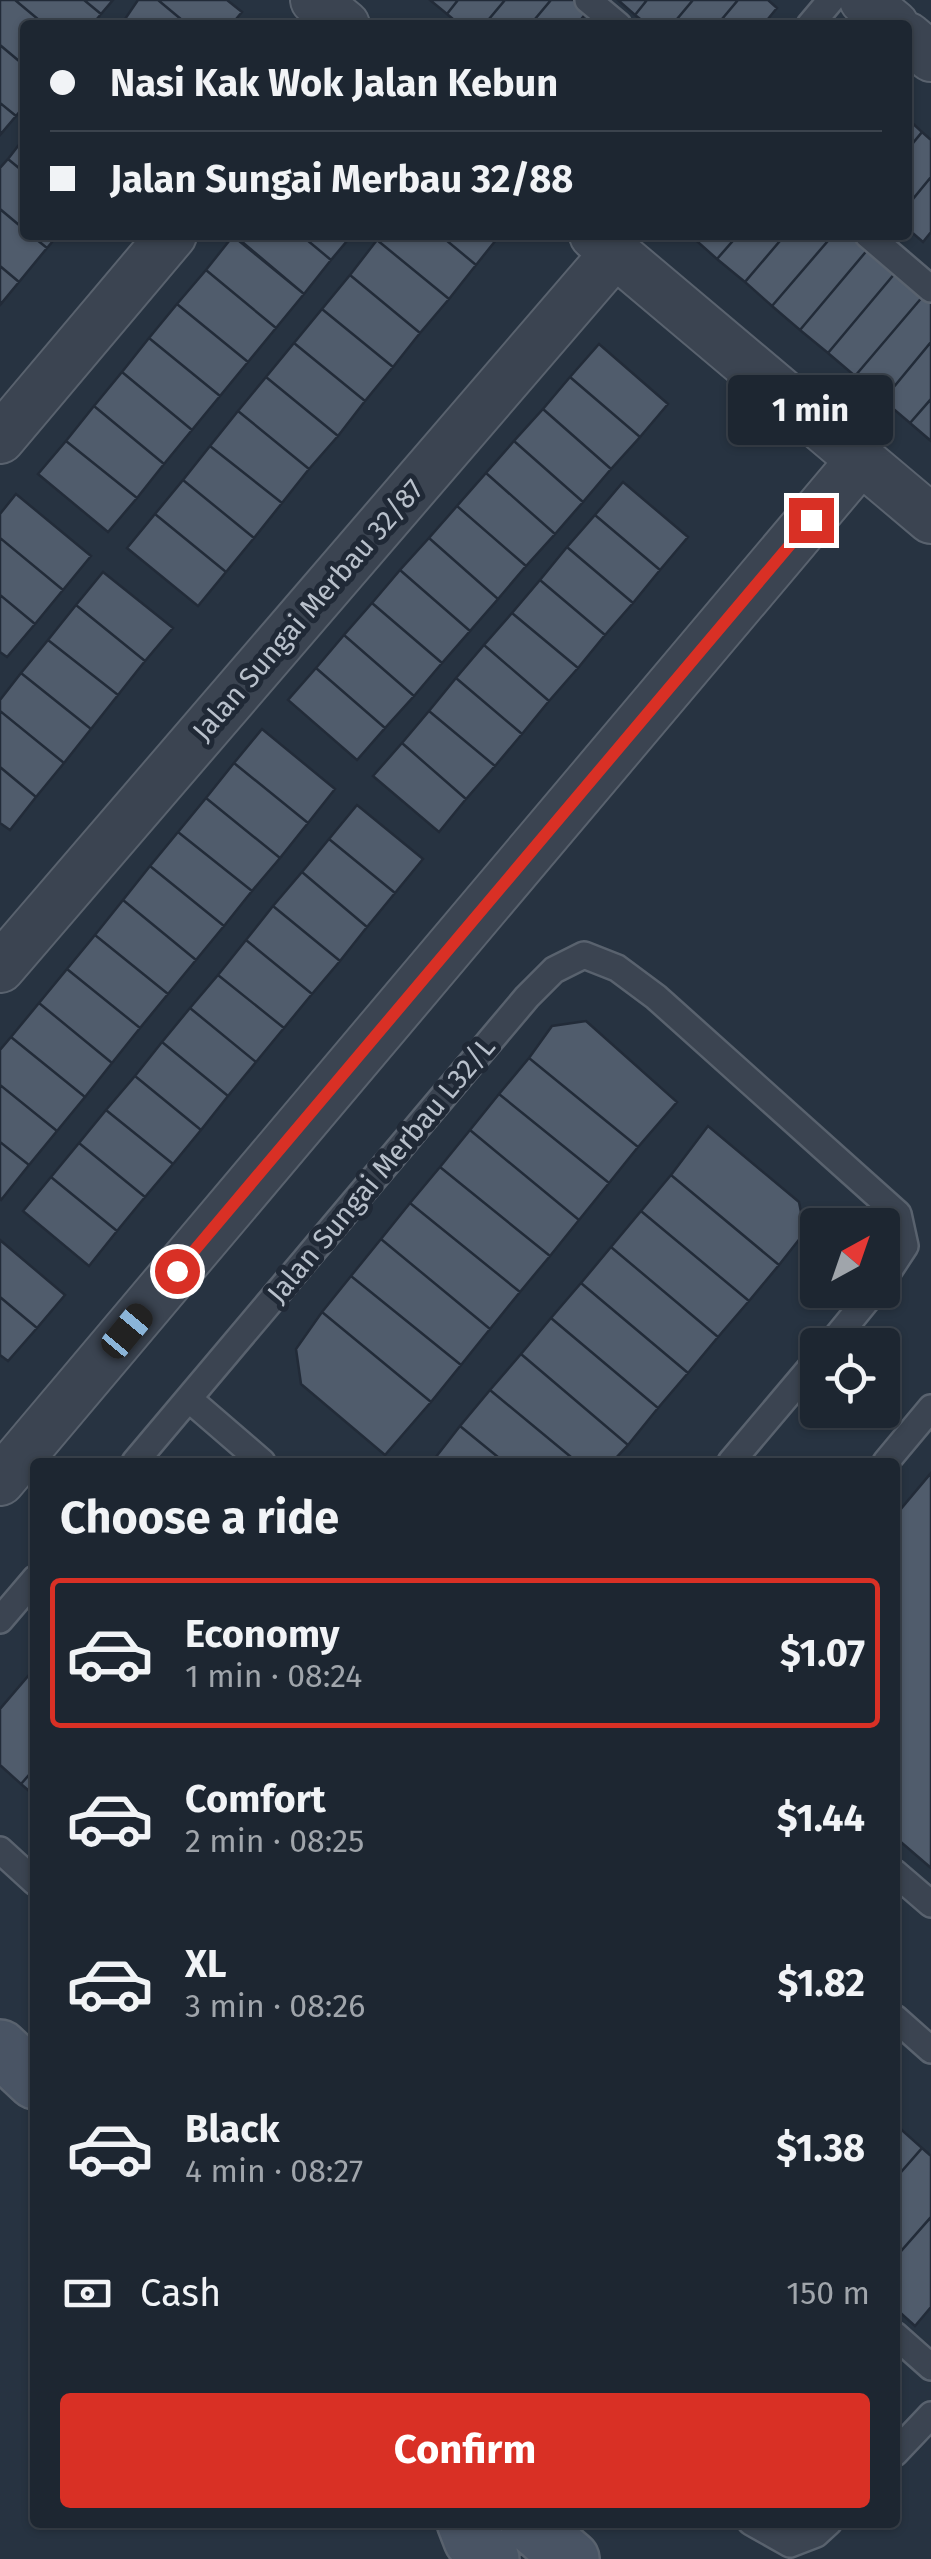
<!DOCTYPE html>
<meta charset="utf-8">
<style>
body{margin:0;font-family:"Fira Sans",sans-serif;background:#2a323d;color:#f1f3f6;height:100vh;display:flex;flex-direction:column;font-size:38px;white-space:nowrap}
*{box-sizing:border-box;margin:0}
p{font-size:32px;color:#a0a5ab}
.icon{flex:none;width:55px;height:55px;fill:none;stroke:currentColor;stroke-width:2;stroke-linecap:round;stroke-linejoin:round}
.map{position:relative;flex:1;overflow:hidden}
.drawer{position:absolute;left:30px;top:1458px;width:870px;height:1070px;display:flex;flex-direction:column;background:#1d2631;border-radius:10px;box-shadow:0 2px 8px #0004,0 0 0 2px #3b434d}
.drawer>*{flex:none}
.hud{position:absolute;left:20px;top:20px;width:892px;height:220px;border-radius:10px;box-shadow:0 2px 8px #0004,0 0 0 2px #3b434d;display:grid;align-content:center;height:220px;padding:0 30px;background:#1d2631}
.needle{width:65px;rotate:40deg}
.buttons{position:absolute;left:800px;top:1208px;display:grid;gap:20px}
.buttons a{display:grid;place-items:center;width:100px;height:100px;border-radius:10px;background:#1d2631;box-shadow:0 2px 8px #0004,0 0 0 2px #3b434d;font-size:50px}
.end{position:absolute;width:45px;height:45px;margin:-22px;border:12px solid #d93025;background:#fff;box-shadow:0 0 0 5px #fff}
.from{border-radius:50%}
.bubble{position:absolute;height:70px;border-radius:10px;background:#1d2631;box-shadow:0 2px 8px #0004,0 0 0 2px #3b434d;font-size:32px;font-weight:700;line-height:70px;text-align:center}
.car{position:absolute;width:30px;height:60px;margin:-30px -15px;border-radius:12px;box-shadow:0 0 8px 2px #0007;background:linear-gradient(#222 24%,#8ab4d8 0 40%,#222 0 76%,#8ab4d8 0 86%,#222 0)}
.hud b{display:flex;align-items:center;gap:35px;height:95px;font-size:38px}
.hud b+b{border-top:2px solid #3b434d}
.hud i{width:25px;height:25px;background:#f1f3f6}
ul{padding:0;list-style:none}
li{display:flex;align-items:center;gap:30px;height:150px;margin:0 20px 15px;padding:0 10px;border:5px solid transparent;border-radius:10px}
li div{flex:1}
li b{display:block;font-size:38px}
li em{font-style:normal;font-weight:700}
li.on{border-color:#d93025}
li>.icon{width:90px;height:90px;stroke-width:1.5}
h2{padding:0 30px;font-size:45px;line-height:120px}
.pay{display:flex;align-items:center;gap:25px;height:110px;padding:0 30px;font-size:38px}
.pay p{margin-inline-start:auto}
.primary-button{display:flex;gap:20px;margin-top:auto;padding:20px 30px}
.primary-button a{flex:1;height:115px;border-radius:10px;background:#d93025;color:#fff;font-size:40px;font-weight:700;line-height:115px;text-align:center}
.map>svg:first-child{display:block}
.building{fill:#505c6c;stroke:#222b38;stroke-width:2.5}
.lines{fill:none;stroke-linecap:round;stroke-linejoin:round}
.lane-casing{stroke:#59626e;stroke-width:30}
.street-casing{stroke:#59626e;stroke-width:52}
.secondary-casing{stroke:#59626e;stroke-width:60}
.lane{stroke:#3b4451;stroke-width:25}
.street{stroke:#3b4451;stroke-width:48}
.secondary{stroke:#495464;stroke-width:55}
.route{stroke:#d93025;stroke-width:12}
.labels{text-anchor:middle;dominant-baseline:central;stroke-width:10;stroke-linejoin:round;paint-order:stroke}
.street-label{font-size:28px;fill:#b8c0cb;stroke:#202936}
</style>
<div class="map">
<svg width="931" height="2559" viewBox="0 0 931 2559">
<rect width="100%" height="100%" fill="#273341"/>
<path class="building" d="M 0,0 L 15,0 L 45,25 L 25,25 L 25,66 L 0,45 Z
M 15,0 L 84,0 L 101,14 L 92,25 L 45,25 Z
M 84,0 L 113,0 L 101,14 Z
M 138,0 L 158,0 L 188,25 L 121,25 Z
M 158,0 L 227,0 L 242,12 L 231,25 L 188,25 Z
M 430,0 L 458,0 L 447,14 Z
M 458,0 L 505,0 L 484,25 L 460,25 L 447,14 Z
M 505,0 L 551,0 L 530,25 L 484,25 Z
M 551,0 L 577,0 L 589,10 L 576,25 L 530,25 Z
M 618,0 L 647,0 L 635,15 Z
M 647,0 L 693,0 L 672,25 L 648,25 L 635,15 Z
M 693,0 L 738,0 L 717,25 L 672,25 Z
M 738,0 L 768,0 L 777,8 L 763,25 L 717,25 Z
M 0,45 L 25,66 L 25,105 L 16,116 L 0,103 Z
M 0,103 L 16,116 L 0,135 Z
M 908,119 L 922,132 L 908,149 Z
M 922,132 L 931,140 L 931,177 L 908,205 L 908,149 Z
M 25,137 L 25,173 L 8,159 Z
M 8,159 L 25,173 L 25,230 L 0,209 L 0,168 Z
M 931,177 L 931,232 L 923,242 L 908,229 L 908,205 Z
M 0,209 L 25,230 L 25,235 L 31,235 L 47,248 L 19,282 L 0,266 Z
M 31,235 L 58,235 L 47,248 Z
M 234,235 L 301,235 L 331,260 L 304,294 Z
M 301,235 L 352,235 L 331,260 Z
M 382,235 L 440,235 L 476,265 L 449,299 L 377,240 Z
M 440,235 L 500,235 L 476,265 Z
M 690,235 L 738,235 L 717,259 Z
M 738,235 L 785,235 L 745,282 L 717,259 Z
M 785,235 L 833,235 L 772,306 L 745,282 Z
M 833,235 L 853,235 L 869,248 L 800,330 L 772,306 Z
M 233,236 L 304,294 L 276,328 L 206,270 Z
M 377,240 L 449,299 L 420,333 L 350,275 Z
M 869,248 L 896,272 L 828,353 L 800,330 Z
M 0,266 L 19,282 L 0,305 Z
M 206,270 L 276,328 L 248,362 L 177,304 Z
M 896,272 L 924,295 L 855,376 L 828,353 Z
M 350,275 L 420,333 L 393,367 L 322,309 Z
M 924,295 L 931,301 L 931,342 L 883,400 L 855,376 Z
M 177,304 L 248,362 L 220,396 L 149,338 Z
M 322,309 L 393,367 L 365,401 L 294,343 Z
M 149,338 L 220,396 L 192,430 L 122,372 Z
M 931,342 L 931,399 L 910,423 L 883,400 Z
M 294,343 L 365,401 L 338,436 L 266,377 Z
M 599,344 L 668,404 L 640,437 L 570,377 Z
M 122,372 L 192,430 L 164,464 L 94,406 Z
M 266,377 L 338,436 L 309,469 L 238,411 Z
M 570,377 L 640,437 L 611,469 L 543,409 Z
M 931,399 L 931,441 L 910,423 Z
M 94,406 L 164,464 L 137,498 L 66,441 Z
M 543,409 L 611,469 L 583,502 L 514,441 Z
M 238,411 L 309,469 L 282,503 L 210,446 Z
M 66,441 L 137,498 L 108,532 L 38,474 Z
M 514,441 L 583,502 L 555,534 L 486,473 Z
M 210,446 L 282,503 L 254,538 L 183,480 Z
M 486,473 L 555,534 L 526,566 L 457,506 Z
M 183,480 L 254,538 L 226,572 L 155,514 Z
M 623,482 L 688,537 L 660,570 L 595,515 Z
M 16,494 L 91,556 L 63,590 L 0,538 L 0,514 Z
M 457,506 L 526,566 L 498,599 L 429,538 Z
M 155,514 L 226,572 L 198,606 L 127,548 Z
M 595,515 L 660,570 L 633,603 L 567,547 Z
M 0,538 L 63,590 L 35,624 L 0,595 Z
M 429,538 L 498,599 L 470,631 L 400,570 Z
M 567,547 L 633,603 L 605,635 L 540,580 Z
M 400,570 L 470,631 L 442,663 L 372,603 Z
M 103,572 L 173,628 L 145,661 L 76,605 Z
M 540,580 L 605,635 L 578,668 L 512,613 Z
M 0,595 L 35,624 L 7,657 L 0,652 Z
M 372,603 L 442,663 L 414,696 L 344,635 Z
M 76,605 L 145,661 L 118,695 L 48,640 Z
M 512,613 L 578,668 L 549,701 L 484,645 Z
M 344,635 L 414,696 L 385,728 L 316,668 Z
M 48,640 L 118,695 L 91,729 L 21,673 Z
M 484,645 L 549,701 L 522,734 L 456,678 Z
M 316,668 L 385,728 L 357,760 L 288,700 Z
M 21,673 L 91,729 L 64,763 L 0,711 L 0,700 Z
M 456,678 L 522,734 L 495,766 L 429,711 Z
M 0,711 L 64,763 L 36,797 L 0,767 Z
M 429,711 L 495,766 L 466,799 L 402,743 Z
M 262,729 L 335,789 L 308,823 L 234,763 Z
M 402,743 L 466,799 L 439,832 L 373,776 Z
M 234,763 L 308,823 L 280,858 L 206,798 Z
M 0,767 L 36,797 L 10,830 L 0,823 Z
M 206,798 L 280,858 L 252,891 L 178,832 Z
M 357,805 L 423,859 L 395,893 L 329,839 Z
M 178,832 L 252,891 L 224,926 L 150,866 Z
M 329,839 L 395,893 L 367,927 L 302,872 Z
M 150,866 L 224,926 L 196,960 L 123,900 Z
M 302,872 L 367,927 L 340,961 L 273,906 Z
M 123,900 L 196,960 L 168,994 L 95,935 Z
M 273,906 L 340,961 L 312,994 L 246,940 Z
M 95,935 L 168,994 L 140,1028 L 67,969 Z
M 246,940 L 312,994 L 284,1028 L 218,975 Z
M 67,969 L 140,1028 L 112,1063 L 39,1003 Z
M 218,975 L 284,1028 L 256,1062 L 190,1008 Z
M 39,1003 L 112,1063 L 85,1097 L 11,1037 Z
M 190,1008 L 256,1062 L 228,1096 L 162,1042 Z
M 586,1021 L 677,1102 L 638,1147 L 529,1058 L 552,1026 Z
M 11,1037 L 85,1097 L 57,1131 L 0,1085 L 0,1050 Z
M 162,1042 L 228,1096 L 201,1130 L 135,1076 Z
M 529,1058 L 638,1147 L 609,1183 L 499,1094 Z
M 135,1076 L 201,1130 L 173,1164 L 106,1110 Z
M 0,1085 L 57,1131 L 29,1165 L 0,1142 Z
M 499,1094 L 609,1183 L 579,1220 L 470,1130 Z
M 106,1110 L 173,1164 L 145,1197 L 79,1143 Z
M 708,1126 L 799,1202 L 805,1232 L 779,1265 L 671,1175 Z
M 470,1130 L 579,1220 L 550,1256 L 440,1167 Z
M 0,1142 L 29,1165 L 1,1200 L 0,1199 Z
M 79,1143 L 145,1197 L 117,1231 L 51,1177 Z
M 440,1167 L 550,1256 L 520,1292 L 410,1203 Z
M 671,1175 L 779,1265 L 749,1301 L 641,1211 Z
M 51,1177 L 117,1231 L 89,1266 L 23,1211 Z
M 410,1203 L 520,1292 L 490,1329 L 381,1239 Z
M 641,1211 L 749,1301 L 718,1337 L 611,1247 Z
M 381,1239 L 490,1329 L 461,1365 L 351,1276 Z
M 0,1240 L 65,1295 L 37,1328 L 0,1297 Z
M 611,1247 L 718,1337 L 688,1373 L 581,1283 Z
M 351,1276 L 461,1365 L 431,1402 L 322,1312 Z
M 581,1283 L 688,1373 L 658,1408 L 551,1318 Z
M 0,1297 L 37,1328 L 8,1361 L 0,1355 Z
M 322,1312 L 431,1402 L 385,1455 L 301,1384 L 296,1349 Z
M 551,1318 L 658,1408 L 628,1445 L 521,1354 Z
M 521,1354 L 628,1445 L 612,1462 L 577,1462 L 490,1390 Z
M 490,1390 L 577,1462 L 504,1462 L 460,1426 Z
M 460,1426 L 504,1462 L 432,1462 Z
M 931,1473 L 931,1868 L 895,1837 L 895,1516 Z
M 35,1668 L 35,1768 L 21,1784 L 0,1765 L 0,1709 Z
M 35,1768 L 35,1796 L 21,1784 Z
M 895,2124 L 922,2148 L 895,2179 Z
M 922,2148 L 931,2156 L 931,2217 L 895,2258 L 895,2179 Z
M 931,2217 L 931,2307 L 915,2326 L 895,2308 L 895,2258 Z"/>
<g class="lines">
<defs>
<path id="lane" d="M 588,0 L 618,25
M 810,25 L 831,0
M 868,235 L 931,289
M 830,1345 L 875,1290
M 189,1399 L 262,1462
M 135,1462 L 527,997 L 554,970 L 584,955 L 617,968 L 656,997 L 898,1214 L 905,1246 L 882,1281
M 731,1462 L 818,1359
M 886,1462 L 931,1408
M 0,1620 L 35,1579
M 0,1850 L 35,1882
M 895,1873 L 931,1904
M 895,2018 L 931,2050
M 895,2335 L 931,2367
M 895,2453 L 931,2415
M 751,2522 L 790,2544 L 816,2534 L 829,2522"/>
<path id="street" d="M 315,0 L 345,25
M 864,0 L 894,25
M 908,37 L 931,57
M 594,235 L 931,519
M 0,439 L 172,235
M 0,968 L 615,253
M 0,1481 L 861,460"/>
<path id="secondary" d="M 0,2048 L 35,2081
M 465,2522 L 472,2540 L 491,2559
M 528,2522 L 571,2559"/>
</defs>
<use href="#lane" class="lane-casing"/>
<use href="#street" class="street-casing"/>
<use href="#secondary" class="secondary-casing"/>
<use href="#lane" class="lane"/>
<use href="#street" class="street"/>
<use href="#secondary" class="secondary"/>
</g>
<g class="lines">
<path class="route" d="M 177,1271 L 811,520"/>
</g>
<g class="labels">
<g class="street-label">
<text transform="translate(308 610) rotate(-49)">Jalan Sungai Merbau 32/87</text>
<text transform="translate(381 1170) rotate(-50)">Jalan Sungai Merbau L32/L</text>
</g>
</g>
</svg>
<div class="buttons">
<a><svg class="needle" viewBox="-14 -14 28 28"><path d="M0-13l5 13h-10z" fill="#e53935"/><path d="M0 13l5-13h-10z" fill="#a0a5ab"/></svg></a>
<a><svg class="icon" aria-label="locate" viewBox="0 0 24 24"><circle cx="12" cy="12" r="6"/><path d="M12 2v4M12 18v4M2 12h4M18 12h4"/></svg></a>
</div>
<i class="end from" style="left:177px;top:1271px"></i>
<i class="end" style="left:811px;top:520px"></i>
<div class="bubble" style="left:728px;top:375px;width:165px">1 min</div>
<i class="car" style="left:127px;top:1331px;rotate:40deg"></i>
<div class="hud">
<b><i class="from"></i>Nasi Kak Wok Jalan Kebun</b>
<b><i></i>Jalan Sungai Merbau 32/88</b>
</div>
<section class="drawer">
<h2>Choose a ride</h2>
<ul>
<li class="on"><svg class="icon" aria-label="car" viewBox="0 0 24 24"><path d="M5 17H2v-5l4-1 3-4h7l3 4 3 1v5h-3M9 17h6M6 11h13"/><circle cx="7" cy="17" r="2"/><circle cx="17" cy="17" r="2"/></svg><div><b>Economy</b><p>1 min · 08:24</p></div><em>$1.07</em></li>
<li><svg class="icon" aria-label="car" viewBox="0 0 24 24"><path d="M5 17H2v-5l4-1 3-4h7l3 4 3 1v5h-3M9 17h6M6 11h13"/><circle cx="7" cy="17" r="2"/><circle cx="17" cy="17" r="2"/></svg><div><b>Comfort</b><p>2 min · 08:25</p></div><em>$1.44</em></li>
<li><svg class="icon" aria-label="car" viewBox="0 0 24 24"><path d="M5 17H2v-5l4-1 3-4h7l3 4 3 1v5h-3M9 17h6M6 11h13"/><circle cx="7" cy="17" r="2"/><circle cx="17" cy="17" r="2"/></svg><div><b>XL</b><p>3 min · 08:26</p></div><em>$1.82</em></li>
<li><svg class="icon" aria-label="car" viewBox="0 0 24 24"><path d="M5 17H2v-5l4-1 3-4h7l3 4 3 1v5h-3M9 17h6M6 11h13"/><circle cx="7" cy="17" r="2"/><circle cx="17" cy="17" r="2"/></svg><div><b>Black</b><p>4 min · 08:27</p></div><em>$1.38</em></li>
</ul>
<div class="pay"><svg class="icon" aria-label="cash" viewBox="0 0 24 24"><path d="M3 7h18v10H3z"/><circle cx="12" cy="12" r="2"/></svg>Cash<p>150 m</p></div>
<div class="primary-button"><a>Confirm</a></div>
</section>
</div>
